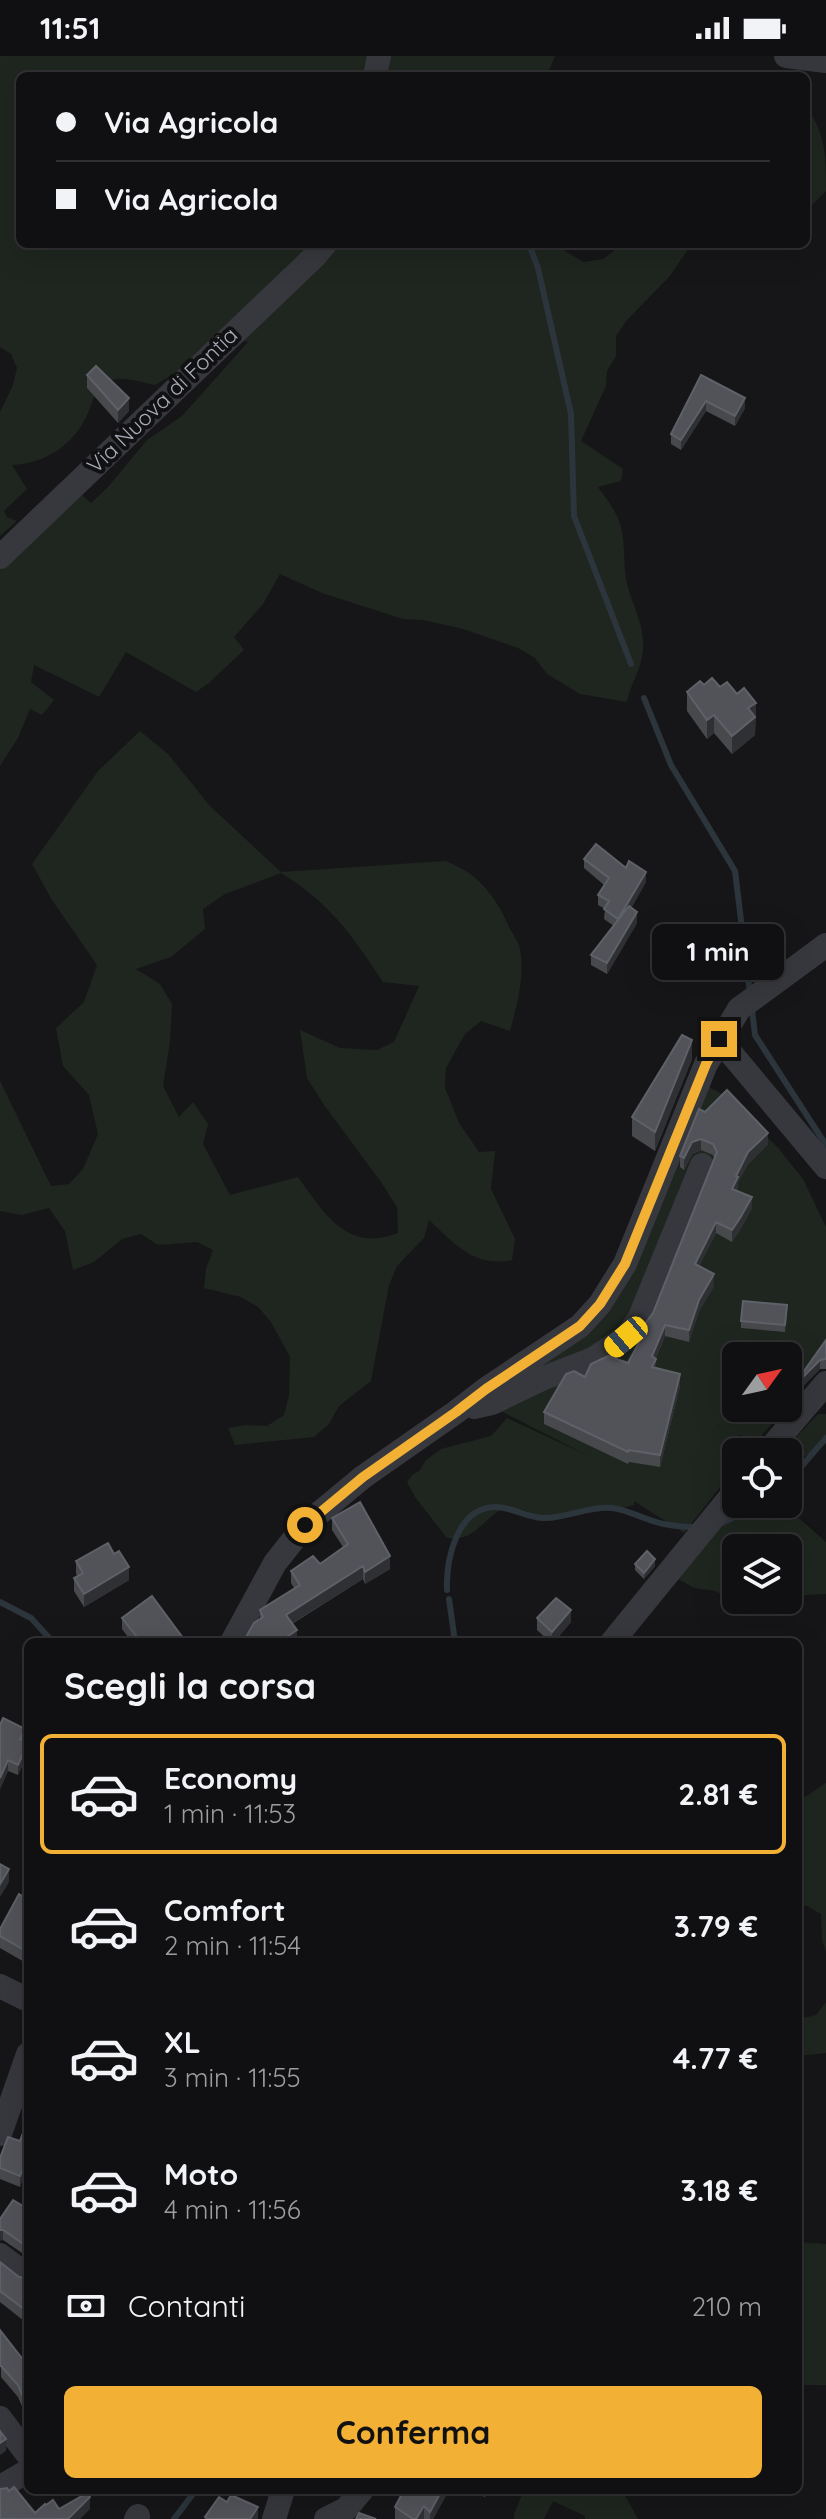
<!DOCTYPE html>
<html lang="it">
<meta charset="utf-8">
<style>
body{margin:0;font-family:Quicksand,sans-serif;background:#1e1e20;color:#f1f3f6;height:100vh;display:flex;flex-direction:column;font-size:30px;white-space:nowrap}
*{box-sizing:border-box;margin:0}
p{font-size:26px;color:#9c9d9f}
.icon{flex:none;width:44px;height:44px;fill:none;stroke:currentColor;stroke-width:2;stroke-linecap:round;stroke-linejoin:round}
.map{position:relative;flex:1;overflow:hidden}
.sheet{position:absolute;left:24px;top:1582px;width:778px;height:856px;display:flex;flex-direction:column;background:#101012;border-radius:12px;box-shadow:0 8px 32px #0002,0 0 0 2px #303032}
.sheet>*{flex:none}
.top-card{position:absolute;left:16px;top:16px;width:794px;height:176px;border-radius:12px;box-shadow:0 8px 32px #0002,0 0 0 2px #303032;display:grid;align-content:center;height:176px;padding:0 40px;background:#101012}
.needle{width:52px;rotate:57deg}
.buttons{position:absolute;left:722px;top:1286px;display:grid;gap:16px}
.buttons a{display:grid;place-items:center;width:80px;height:80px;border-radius:12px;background:#101012;box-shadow:0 8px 32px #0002,0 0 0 2px #303032;font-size:40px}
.end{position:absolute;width:36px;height:36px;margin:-18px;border:10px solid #f2b134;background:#111;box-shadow:0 0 0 4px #111}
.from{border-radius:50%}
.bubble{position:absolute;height:56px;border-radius:12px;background:#101012;box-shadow:0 8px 32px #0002,0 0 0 2px #303032;font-size:26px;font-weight:700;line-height:56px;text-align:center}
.car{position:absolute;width:24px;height:48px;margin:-24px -12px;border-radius:10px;box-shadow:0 0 6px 2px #0007;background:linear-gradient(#f5c518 24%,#345 0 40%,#f5c518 0 76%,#345 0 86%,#f5c518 0)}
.top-card b{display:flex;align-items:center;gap:28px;height:76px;font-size:30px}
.top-card b+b{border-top:2px solid #303032}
.top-card i{width:20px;height:20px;background:#f1f3f6}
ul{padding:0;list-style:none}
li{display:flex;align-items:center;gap:24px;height:120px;margin:0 16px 12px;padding:0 24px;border:4px solid transparent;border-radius:12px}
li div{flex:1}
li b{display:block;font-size:30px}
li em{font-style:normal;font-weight:700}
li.selected{border-color:#f2b134}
li>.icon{width:72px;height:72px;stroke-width:1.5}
h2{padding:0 40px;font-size:36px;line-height:96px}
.pay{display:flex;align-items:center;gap:20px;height:88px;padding:0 40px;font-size:30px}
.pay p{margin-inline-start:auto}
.cta{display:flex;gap:16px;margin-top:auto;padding:16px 40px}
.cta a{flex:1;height:92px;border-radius:12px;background:#f2b134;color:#111;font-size:32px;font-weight:700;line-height:92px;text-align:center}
.status{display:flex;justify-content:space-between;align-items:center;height:56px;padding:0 40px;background:#101012;direction:ltr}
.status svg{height:22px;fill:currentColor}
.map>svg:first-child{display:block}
.green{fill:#1e261f;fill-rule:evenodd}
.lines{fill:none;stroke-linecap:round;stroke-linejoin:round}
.stream{stroke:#2c353c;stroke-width:6}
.minor{stroke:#37383d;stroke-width:24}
.wall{fill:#47494d}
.shaded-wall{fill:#2f3033}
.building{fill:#525359;stroke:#5f6168;stroke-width:2}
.route{stroke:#f2b134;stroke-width:10}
.labels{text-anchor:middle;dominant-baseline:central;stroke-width:8;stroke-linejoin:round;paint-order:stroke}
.street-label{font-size:22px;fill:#a8adb8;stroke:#111113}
</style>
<div class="status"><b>11:51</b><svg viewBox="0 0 49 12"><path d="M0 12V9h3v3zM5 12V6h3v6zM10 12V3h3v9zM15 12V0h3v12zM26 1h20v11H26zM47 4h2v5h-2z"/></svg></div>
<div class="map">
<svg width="826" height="2463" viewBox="0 0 826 2463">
<rect width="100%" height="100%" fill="#161618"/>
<path class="green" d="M 0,0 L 555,0 L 547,20 L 20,20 L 20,188 L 553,188 L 584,206 L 603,203 L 623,188 L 692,188 L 669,221 L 627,264 L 616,280 L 616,300 L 607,315 L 606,330 L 581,385 L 623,413 L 621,425 L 598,431 C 605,441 613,451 618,462 C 626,481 623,503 626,523 C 631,548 645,567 643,594 C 642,613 630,628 627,646 L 580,638 L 547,618 L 535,602 L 518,592 L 463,573 L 423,564 L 403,563 L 322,537 L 280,518 L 263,548 L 234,581 L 244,594 L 209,627 L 196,636 L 126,596 L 99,641 L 34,609 L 31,626 L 54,644 L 42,659 L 30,653 L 18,682 L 0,710 L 0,508 L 79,436 L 91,447 L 108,431 L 147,384 L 182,360 L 248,286 L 235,282 L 155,329 C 143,327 124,320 112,324 C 96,329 93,346 87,359 C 74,389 44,408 12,409 L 27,433 L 4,455 L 7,461 L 17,465 L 0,480 L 0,356 L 13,329 L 17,312 L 11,298 L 0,291 Z
M 806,50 C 826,79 826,99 826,135 L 806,155 Z
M 140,675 L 168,698 L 210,750 L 281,816 L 445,805 C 477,816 496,840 509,871 C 513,878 518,885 520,893 C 525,919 517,950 510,975 L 481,965 L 465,978 L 446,1012 L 445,1032 L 459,1067 L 479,1096 L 495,1095 L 491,1133 L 515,1183 L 512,1204 C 474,1212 454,1187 429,1164 L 424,1182 L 397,1210 L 389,1229 L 371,1325 L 339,1350 L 329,1368 L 314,1381 L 235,1389 L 228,1372 L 247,1369 L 267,1370 L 284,1359 L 289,1340 L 290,1301 L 271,1266 L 258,1251 L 241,1241 L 204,1232 L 206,1213 L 213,1194 L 197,1186 L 158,1189 L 141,1178 L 122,1183 L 94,1206 L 73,1214 L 65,1175 L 49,1152 L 22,1159 L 0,1155 L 0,1025 L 51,1130 L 69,1128 L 83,1113 L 98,1078 L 89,1039 L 63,1010 L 56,972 L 84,946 L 97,909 L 52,844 L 32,808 L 98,715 ZM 281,817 C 331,848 351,878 383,926 L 419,930 L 394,986 L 377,994 L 340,992 L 300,974 L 307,1022 L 324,1049 L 381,1126 L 397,1151 L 398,1177 C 347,1197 325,1158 298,1121 L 230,1139 L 203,1088 L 208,1068 L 193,1046 L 179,1061 L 163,1030 L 170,986 L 172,948 L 160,928 L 136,913 L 171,901 L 205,873 L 203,853 L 225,838 Z
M 707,1030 L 728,1041 L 779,1093 L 803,1123 L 826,1171 L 826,1303 L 788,1349 L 788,1300 L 736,1300 L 736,1352 L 785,1352 L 759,1383 L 739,1379 L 722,1391 L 722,1399 L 729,1420 L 684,1477 L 634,1445 L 634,1449 L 614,1454 L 583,1453 L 553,1465 L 543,1464 L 524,1454 L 502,1453 C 481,1465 474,1486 447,1482 L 415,1441 L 407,1426 L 412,1419 L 420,1414 L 426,1404 L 441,1393 L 491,1380 L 507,1362 L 589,1400 L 493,1351 L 491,1338 L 593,1270 Z
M 818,1358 L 826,1358 L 826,1388 L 802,1402 L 788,1402 L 788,1396 L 782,1396 Z
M 742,1448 L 783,1448 L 826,1486 L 826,1538 L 788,1540 L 788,1492 L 736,1492 L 736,1544 L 766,1544 L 755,1547 L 734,1544 L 715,1535 L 694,1532 L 675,1521 Z
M 826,1727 L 826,1896 L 822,1884 L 821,1858 L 807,1850 L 798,1849 L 798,1741 L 805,1741 Z
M 826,1946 L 826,1997 L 798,2000 L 798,1963 L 816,1959 Z
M 799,2186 L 826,2188 L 826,2329 L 798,2329 Z
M 524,2434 L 622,2434 L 638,2463 L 585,2463 L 585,2460 L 553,2445 L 544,2463 L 514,2463 L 514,2458 Z"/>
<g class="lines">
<path class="stream" d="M 529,188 L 538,212 L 571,358 L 574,460 L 631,608
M 644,642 L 671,709 L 735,815 L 750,938
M 752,953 L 755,979 L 826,1089
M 788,1426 L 826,1382
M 722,1467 L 759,1448
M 447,1534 C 446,1505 456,1451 496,1451 C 512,1451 527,1462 544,1462 C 567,1462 589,1450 612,1452 C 623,1453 636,1459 647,1463 C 662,1469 680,1471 696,1471
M 449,1543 L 455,1586
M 0,1546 L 31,1562 L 53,1586
M 174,2463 L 196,2434"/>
<path class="minor" d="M 786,0 L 826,5
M 375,20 L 379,0
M 0,501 L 315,200 L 325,188
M 719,983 L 826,1111
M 474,1351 L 492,1347 L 544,1322 L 593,1303 L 626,1281 L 639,1263 L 702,1109
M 767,1396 L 826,1327
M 232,1586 L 275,1507 L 305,1469 L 363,1421 L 456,1356 L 486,1333 L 580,1270 L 600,1248 L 625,1208 L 706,1008 L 739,953 L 826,889
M 612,1586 L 736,1434
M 0,1930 L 28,1944
M 0,2078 L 28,1998
M 0,2199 L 28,2220
M 0,2362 L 28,2399
M 0,2431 L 28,2415
M 136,2463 L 138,2460
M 274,2463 L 283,2434
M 326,2463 L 346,2453 L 362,2434"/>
</g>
<path class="wall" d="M 87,319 L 129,355 L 118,367 L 87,332 Z
M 701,319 L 745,352 L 735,370 L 706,355 L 681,394 L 671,388 L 671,378 Z
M 704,629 L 720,631 L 756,647 L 755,679 L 732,698 L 714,677 L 707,683 L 687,655 L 687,636 Z
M 584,803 L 626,812 L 646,826 L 631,852 L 637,867 L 607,918 L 591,909 L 591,899 L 614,870 L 604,863 L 605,853 L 598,849 L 598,839 L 604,829 L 584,812 Z
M 692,1003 L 655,1095 L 632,1080 L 632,1061 Z
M 699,1053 L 768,1088 L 748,1108 L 738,1126 L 737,1135 L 752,1152 L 740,1174 L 732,1186 L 716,1177 L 699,1210 L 714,1230 L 699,1255 L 689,1286 L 665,1280 L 656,1302 L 656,1312 L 680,1330 L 660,1411 L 629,1406 L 628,1408 L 544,1368 L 544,1356 L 585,1321 L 628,1307 L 644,1276 L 644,1269 L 653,1257 L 714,1102 L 713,1099 L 701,1094 L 692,1098 L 684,1114 L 680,1111 L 680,1100 Z
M 787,1249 L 785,1276 L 741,1272 L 741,1265 Z
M 826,1284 L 826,1313 L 820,1313 L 804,1329 L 802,1327 L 802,1318 Z
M 332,1462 L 390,1513 L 365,1528 L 363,1523 L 292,1568 L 297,1586 L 246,1586 L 246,1581 L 260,1563 L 260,1554 L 294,1532 L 291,1527 L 291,1515 L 320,1508 L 343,1491 L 332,1474 Z
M 76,1505 L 129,1524 L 84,1551 L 74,1535 L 74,1522 L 78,1520 L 76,1518 Z
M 635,1508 L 655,1510 L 644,1523 L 635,1514 Z
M 122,1562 L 186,1586 L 131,1585 L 122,1573 Z
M 537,1562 L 571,1566 L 554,1586 L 550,1586 L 537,1574 Z
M 0,1669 L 25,1684 L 28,1697 L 18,1719 L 8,1715 L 0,1733 Z
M 28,1844 L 28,1904 L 26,1907 L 0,1892 L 0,1873 Z
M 28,2063 L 20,2131 L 0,2123 L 0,2102 L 20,2085 Z
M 28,2153 L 28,2201 L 3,2184 L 0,2163 Z
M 0,2206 L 19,2221 L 28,2222 L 28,2260 L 24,2265 L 0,2246 Z
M 0,2274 L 28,2310 L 28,2364 L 18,2341 L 1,2321 Z
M 449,2434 L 433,2463 L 395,2463 L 395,2451 Z
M 471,2434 L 488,2434 L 485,2441 Z"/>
<path class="shaded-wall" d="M 129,342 L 129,355 L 118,367 L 118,354 Z
M 745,342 L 745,352 L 735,370 L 735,360 Z
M 706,345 L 706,355 L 681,394 L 681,384 Z
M 756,647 L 755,679 L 732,698 L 732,680 L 748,652 Z
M 714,659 L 714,677 L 707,683 L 707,664 Z
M 646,816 L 646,826 L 618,873 L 618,863 Z
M 637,856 L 637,867 L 607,918 L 607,907 Z
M 692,984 L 692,1003 L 655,1095 L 655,1076 Z
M 768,1077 L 768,1088 L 748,1108 L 738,1126 L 738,1132 L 732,1145 L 732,1133 L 736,1120 L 748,1096 Z
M 701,1083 L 701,1094 L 692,1098 L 684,1114 L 684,1102 L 692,1086 Z
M 752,1141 L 752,1152 L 740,1174 L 732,1186 L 732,1174 Z
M 716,1166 L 716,1177 L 695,1219 L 695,1208 Z
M 714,1218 L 714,1230 L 699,1255 L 689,1286 L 689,1274 L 699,1244 Z
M 665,1269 L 665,1280 L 654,1307 L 656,1303 L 656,1314 L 652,1322 L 652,1300 Z
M 820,1304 L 820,1313 L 804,1329 L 804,1320 Z
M 680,1318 L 680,1330 L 660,1411 L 660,1399 Z
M 390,1500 L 390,1513 L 365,1528 L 365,1516 Z
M 655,1503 L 655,1510 L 644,1523 L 644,1517 Z
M 363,1510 L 363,1523 L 286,1571 L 286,1559 Z
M 129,1511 L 129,1524 L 84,1551 L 84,1538 Z
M 571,1554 L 571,1566 L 554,1586 L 552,1586 L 552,1576 Z
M 297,1574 L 297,1586 L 279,1586 Z
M 25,1673 L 25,1684 L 20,1694 L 20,1683 Z
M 28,1687 L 28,1697 L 18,1719 L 18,1709 Z
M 8,1704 L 8,1715 L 0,1733 L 0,1722 Z
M 9,1813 L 9,1826 L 0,1841 L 0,1828 Z
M 28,2100 L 28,2111 L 20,2131 L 20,2120 Z
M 0,2174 L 3,2174 L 3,2184 L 0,2185 Z
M 28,2248 L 28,2260 L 24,2265 L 24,2253 Z
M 6,2383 L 6,2395 L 0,2399 L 0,2387 Z
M 442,2434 L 449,2434 L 433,2463 L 430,2463 L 430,2456 Z
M 90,2441 L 90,2453 L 80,2463 L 68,2463 Z
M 424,2450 L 424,2463 L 416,2463 Z
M 258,2451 L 258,2463 L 250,2463 Z"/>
<path class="building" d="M 96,310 L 129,342 L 118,354 L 87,319 Z
M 701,319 L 745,342 L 735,360 L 706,345 L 681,384 L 671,378 Z
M 712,622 L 720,631 L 727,626 L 737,638 L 744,632 L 756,647 L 748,652 L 755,661 L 732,680 L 714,659 L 707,664 L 687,636 L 700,625 L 704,629 Z
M 596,788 L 626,812 L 629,805 L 646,816 L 618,863 L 604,853 L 609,845 L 598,839 L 609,822 L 584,803 Z
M 629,850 L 637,856 L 607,907 L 591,899 Z
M 682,979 L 692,984 L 655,1076 L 632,1061 Z
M 727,1034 L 768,1077 L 748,1096 L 736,1120 L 738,1121 L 732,1133 L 752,1141 L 740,1162 L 732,1174 L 716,1166 L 695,1208 L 714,1218 L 699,1244 L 689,1274 L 665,1269 L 652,1300 L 656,1303 L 652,1311 L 680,1318 L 660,1399 L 629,1394 L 628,1396 L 544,1356 L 566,1318 L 574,1315 L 585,1321 L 591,1308 L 608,1300 L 628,1307 L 647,1271 L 644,1269 L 653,1257 L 717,1096 L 713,1088 L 701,1083 L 692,1086 L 684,1102 L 680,1100 L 699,1053 L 705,1056 Z
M 743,1245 L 787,1249 L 785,1269 L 741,1265 Z
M 826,1284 L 826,1303 L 820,1304 L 804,1320 L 802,1318 Z
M 360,1446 L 390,1500 L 365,1516 L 363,1510 L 286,1559 L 297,1574 L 279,1586 L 249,1586 L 246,1581 L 254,1567 L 263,1561 L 260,1554 L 300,1529 L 291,1515 L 313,1500 L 320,1508 L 348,1488 L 332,1462 Z
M 108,1487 L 114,1498 L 119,1495 L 129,1511 L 84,1538 L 74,1522 L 83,1517 L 76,1505 Z
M 647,1495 L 655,1503 L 644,1517 L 635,1508 Z
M 152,1540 L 186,1586 L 130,1586 L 137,1581 L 122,1562 Z
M 556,1542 L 571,1554 L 552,1576 L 537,1562 Z
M 3,1662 L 25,1673 L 20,1683 L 28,1687 L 18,1709 L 8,1704 L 0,1722 L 0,1669 Z
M 0,1808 L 9,1813 L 0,1828 Z
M 19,1838 L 28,1844 L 28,1892 L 26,1895 L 0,1880 L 0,1873 Z
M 28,2063 L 28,2100 L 20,2120 L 0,2112 L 0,2102 L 8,2081 L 20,2085 Z
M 13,2144 L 28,2153 L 28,2191 L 3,2174 L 0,2174 L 0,2163 Z
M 0,2206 L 19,2221 L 28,2222 L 28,2248 L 24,2253 L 0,2235 Z
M 0,2274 L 28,2310 L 28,2352 L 18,2329 L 1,2310 L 0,2310 Z
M 0,2375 L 6,2383 L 0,2387 Z
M 14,2431 L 35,2457 L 45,2448 L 46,2449 L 53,2444 L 59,2453 L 87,2437 L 90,2441 L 68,2463 L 0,2463 L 0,2433 L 7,2432 L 9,2435 Z
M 404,2434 L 442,2434 L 430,2456 L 424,2450 L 416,2463 L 413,2463 L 395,2451 Z
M 231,2439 L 258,2451 L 250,2463 L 207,2463 L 205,2461 L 219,2441 L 227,2446 Z
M 359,2457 L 376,2463 L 356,2463 Z"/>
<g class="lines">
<path class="route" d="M 305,1469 L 363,1421 L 456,1356 L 486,1333 L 580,1270 L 600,1248 L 625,1208 L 706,1008 L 719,983"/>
</g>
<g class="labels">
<g class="street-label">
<text transform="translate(162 344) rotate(-44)">Via Nuova di Fontia</text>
</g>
</g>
</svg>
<div class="buttons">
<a><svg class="needle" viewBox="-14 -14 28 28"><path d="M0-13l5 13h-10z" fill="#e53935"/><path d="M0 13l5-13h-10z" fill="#9c9d9f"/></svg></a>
<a><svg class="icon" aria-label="locate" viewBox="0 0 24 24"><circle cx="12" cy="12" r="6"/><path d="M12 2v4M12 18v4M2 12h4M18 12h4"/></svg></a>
<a><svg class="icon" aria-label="layers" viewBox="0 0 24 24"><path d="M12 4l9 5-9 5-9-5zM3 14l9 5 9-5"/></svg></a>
</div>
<i class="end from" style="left:305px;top:1469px"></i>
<i class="end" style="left:719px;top:983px"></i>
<div class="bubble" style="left:652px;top:868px;width:132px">1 min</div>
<i class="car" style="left:626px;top:1281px;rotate:230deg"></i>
<div class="top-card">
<b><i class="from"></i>Via Agricola</b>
<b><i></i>Via Agricola</b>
</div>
<section class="sheet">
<h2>Scegli la corsa</h2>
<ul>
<li class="selected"><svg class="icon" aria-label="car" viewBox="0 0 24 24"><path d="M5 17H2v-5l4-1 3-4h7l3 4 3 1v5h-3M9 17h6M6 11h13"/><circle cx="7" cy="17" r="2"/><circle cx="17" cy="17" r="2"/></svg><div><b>Economy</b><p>1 min · 11:53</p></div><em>2.81 €</em></li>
<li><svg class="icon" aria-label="car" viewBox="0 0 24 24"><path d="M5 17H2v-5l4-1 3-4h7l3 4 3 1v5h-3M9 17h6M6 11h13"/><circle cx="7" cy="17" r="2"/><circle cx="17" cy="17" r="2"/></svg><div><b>Comfort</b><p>2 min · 11:54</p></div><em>3.79 €</em></li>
<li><svg class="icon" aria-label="car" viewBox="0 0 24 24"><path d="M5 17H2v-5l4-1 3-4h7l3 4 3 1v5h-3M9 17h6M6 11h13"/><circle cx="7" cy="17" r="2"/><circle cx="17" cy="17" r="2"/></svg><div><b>XL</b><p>3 min · 11:55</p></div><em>4.77 €</em></li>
<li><svg class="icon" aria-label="car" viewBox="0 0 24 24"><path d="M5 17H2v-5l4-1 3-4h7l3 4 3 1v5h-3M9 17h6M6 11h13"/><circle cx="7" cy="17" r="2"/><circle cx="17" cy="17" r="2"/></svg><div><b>Moto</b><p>4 min · 11:56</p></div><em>3.18 €</em></li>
</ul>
<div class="pay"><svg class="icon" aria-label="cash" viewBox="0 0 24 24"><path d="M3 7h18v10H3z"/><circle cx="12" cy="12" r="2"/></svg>Contanti<p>210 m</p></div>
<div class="cta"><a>Conferma</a></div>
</section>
</div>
